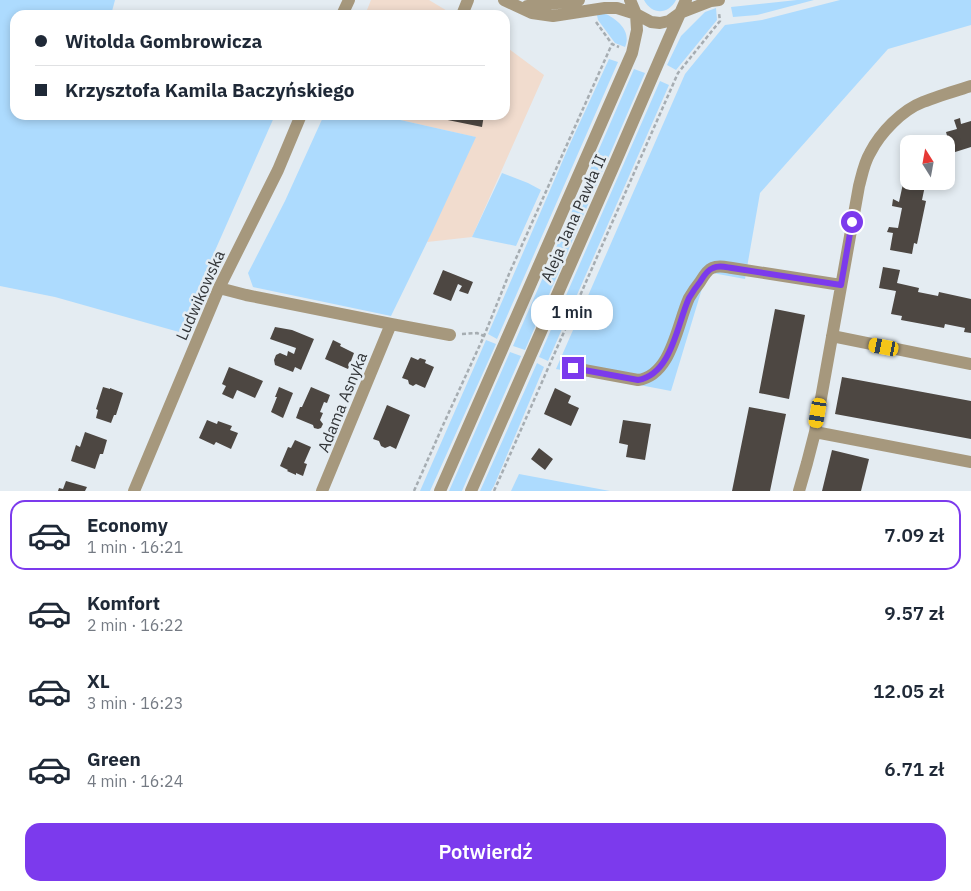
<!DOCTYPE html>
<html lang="pl">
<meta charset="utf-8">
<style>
body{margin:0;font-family:"IBM Plex Sans",sans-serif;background:#f6f6f7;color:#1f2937;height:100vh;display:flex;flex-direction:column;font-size:19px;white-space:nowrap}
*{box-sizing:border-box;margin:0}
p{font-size:16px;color:#747a83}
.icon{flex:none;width:28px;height:28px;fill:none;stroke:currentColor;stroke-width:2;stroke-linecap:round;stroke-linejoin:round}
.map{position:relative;height:491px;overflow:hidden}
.details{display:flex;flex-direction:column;background:#fff;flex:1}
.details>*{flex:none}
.hud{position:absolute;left:10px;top:10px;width:500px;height:110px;border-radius:15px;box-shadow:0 2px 8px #0003;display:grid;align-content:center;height:110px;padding:0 25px;background:#fff}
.needle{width:32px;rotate:349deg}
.controls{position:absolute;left:900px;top:135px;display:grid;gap:10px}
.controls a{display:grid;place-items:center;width:55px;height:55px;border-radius:10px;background:#fff;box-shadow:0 2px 8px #0003;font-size:25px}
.end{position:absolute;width:22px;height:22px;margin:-11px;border:6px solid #7c3aed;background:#fff;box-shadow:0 0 0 2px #fff}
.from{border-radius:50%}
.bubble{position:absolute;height:35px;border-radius:15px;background:#fff;box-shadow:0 2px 8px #0003;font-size:16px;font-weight:600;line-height:35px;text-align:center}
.car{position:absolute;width:15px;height:30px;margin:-15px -8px;border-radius:6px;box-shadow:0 0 4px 1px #0007;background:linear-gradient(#f5c518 24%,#345 0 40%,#f5c518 0 76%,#345 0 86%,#f5c518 0)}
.hud b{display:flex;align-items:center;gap:18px;height:48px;font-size:19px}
.hud b+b{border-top:1px solid #e0e1e3}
.hud i{width:12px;height:12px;background:#1f2937}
ul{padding:9px 0 0;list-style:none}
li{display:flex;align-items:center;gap:15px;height:70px;margin:0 10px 8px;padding:0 15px;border:2px solid transparent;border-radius:15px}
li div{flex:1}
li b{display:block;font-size:19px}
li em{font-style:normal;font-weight:600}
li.on{border-color:#7c3aed}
li>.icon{width:45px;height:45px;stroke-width:1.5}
.button{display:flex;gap:10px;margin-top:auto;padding:10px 25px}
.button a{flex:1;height:58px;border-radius:15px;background:#7c3aed;color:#fff;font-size:20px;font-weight:600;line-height:58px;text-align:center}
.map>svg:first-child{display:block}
.commercial{fill:#f1dcce}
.green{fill:#addbfe}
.building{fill:#4d4742}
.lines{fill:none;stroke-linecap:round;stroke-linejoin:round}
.path{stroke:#a6adb2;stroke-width:2.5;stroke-dasharray:4 2.5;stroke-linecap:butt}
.minor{stroke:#a6987d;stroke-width:12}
.route{stroke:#7c3aed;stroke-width:6}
.labels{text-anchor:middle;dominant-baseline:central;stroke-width:5;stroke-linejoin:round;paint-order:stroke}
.street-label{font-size:16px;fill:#323538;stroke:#e4ecf2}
</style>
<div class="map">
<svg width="971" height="491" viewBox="0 0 971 491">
<rect width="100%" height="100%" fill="#e4ecf2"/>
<path class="commercial" d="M 371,0 L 429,0 L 454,15 L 365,15 Z
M 505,46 L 544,75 L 472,237 L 427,242 L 475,137 L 378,115 L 505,115 Z"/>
<path class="green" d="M 0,0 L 115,0 L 111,15 L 15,15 L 15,115 L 275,115 L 179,332 L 55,297 L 0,286 Z
M 644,0 L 676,0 C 668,15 652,15 644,0 Z
M 797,0 L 814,0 L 757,15 L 733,17 L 731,7 Z
M 840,0 L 971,0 L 971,25 L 888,49 L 760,193 L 745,279 L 707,272 L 671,391 L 556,369 L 685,74 L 725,25 L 762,20 Z
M 716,8 L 717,20 L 676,70 L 667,65 L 681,36 L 705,12 Z
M 604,13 C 617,19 632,31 625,47 L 615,43 L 598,20 L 597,15 Z
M 609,59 L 618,62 L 497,339 L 488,334 L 569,146 Z
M 634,69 L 645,73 L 525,350 L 513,346 Z
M 660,81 L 669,85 L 548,361 L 539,357 Z
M 324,115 L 378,115 L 476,137 L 433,230 L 391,316 L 253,287 L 248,273 L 285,201 Z
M 502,173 L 528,183 L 541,190 L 516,246 L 472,237 Z
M 486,340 L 496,344 L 430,491 L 420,491 Z
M 510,352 L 521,356 L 468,477 L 462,491 L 449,491 Z
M 537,363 L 544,367 L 494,486 L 491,491 L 480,491 Z
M 519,474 L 610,491 L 511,491 Z"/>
<path class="building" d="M 428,115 L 484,115 L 482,127 L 428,116 Z
M 960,118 L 961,124 L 971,121 L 971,147 L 952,153 L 946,132 L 957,129 L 954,120 Z
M 901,163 L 909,165 L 909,181 L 926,181 L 922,200 L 926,201 L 917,244 L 914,243 L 912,254 L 890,250 L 893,233 L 887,232 L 889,227 L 898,228 L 902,208 L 892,206 L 893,199 L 899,202 L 906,170 L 900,169 Z
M 883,267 L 900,270 L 897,283 L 919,288 L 918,292 L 938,296 L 939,292 L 971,299 L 971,333 L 964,332 L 965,328 L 945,324 L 944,328 L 901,320 L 902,316 L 891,314 L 896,291 L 879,288 Z
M 443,270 L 473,282 L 468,294 L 459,291 L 462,286 L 458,284 L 451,301 L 433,294 Z
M 775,309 L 805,315 L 789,399 L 759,393 Z
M 275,327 L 292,330 L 314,339 L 301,370 L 295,367 L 293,372 L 275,365 L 274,360 L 276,355 L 280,353 L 287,356 L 288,351 L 294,354 L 296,348 L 270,339 Z
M 333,340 L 341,344 L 340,346 L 354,353 L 348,369 L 325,359 Z
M 411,357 L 418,360 L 420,358 L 426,360 L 425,363 L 434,367 L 425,388 L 416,384 L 413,386 L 409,384 L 408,380 L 402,378 Z
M 229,367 L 263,381 L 255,398 L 237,390 L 233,399 L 222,394 L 226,386 L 222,384 Z
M 842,377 L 971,401 L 971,439 L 835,414 Z
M 103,387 L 110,389 L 110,388 L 123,393 L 116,415 L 114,415 L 111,423 L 96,418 L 98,410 L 96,409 Z
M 279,387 L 293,393 L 283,418 L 271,412 L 277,397 L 275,397 Z
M 311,387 L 330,395 L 327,403 L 324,402 L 320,412 L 323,413 L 320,420 L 323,424 L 321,428 L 318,429 L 314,428 L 313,425 L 296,418 L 300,407 L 302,407 Z
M 555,388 L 571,396 L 568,403 L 579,408 L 571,426 L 544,414 Z
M 387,405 L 410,415 L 396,449 L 390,446 L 385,448 L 381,446 L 379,441 L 373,439 Z
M 749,407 L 786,414 L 770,491 L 732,491 Z
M 207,420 L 217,424 L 218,421 L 232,426 L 230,430 L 238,433 L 231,449 L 216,442 L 214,445 L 199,438 Z
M 623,420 L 651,424 L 645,460 L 626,457 L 628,445 L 619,443 Z
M 85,432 L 107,440 L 103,454 L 100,454 L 95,469 L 71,461 L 76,445 L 80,447 Z
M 295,440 L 311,447 L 304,463 L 307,464 L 303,476 L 296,473 L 296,475 L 287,471 L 288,470 L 280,466 L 288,447 L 291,448 Z
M 539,448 L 553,459 L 545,470 L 531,459 Z
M 832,450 L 869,459 L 861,491 L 822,491 Z
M 66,481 L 87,487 L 85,491 L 58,491 L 59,488 L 63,489 Z"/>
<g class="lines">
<path class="path" d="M 596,22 L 612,44 L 619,47
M 462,334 L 477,333 L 484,336
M 414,491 L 444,423 L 484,336 L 509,274 L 612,44
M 494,491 L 678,73 L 720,21 L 719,13"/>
<path class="minor" d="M 504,0 L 532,13 L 553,16 L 605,8 L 617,8 L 636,14
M 630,0 L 636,14 L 651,22 L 660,23 L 669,21 L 680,13 L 711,1 L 719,0
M 527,6 L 535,6 L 579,0
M 342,15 L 349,0
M 462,15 L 468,0
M 219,288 L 246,295 L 391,324 L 450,335
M 832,336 L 971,364
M 573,368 L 638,380 C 672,375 677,324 689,298 C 692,293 696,287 700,282 C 703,277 707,270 712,268 C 719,265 725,267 732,268 L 841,285
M 815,432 L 971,462
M 134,491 L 219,288 L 278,170 L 301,115
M 322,491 L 391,324
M 440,491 L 632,53 L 637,30 L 636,14
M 471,491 L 615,163 L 669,38 L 686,0
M 799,491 L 807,463 L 815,432 L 859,186 C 862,175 864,163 870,153 C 880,133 902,110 923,102 C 938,96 955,91 971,86"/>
</g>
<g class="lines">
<path class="route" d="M 573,368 L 638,380 C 672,374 677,324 689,298 C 692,293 696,287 700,282 C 703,277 707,270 713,268 C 719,265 725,267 732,268 L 841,285 L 852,222"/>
</g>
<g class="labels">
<g class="street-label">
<text transform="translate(573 218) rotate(-66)">Aleja Jana Pawła II</text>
<text transform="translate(200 295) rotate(-66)">Ludwikowska</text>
<text transform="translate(342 402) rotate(-68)">Adama Asnyka</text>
</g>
</g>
</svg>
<div class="controls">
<a><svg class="needle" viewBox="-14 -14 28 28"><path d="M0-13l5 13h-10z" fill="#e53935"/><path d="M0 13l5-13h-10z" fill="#747a83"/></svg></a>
</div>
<i class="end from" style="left:852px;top:222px"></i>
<i class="end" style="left:573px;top:368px"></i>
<div class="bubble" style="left:531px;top:295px;width:82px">1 min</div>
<i class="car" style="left:884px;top:347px;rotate:281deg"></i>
<i class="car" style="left:818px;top:413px;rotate:190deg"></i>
<div class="hud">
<b><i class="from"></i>Witolda Gombrowicza</b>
<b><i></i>Krzysztofa Kamila Baczyńskiego</b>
</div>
</div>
<section class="details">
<ul>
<li class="on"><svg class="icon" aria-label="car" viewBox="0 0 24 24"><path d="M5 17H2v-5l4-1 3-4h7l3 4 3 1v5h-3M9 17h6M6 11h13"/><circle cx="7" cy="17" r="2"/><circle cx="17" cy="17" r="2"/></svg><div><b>Economy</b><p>1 min · 16:21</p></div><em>7.09 zł</em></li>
<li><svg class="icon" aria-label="car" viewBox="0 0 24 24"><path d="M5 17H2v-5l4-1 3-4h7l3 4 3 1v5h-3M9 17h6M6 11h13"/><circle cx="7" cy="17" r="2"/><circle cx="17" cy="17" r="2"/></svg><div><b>Komfort</b><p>2 min · 16:22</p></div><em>9.57 zł</em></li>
<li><svg class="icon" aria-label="car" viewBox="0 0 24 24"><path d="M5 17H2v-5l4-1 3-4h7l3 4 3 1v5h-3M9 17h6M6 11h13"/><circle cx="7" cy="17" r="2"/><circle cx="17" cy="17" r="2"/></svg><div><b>XL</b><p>3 min · 16:23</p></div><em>12.05 zł</em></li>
<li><svg class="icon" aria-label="car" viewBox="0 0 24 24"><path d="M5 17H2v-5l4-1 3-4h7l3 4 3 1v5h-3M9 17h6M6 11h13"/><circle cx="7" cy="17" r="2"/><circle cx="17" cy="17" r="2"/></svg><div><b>Green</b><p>4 min · 16:24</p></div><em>6.71 zł</em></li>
</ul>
<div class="button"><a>Potwierdź</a></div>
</section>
